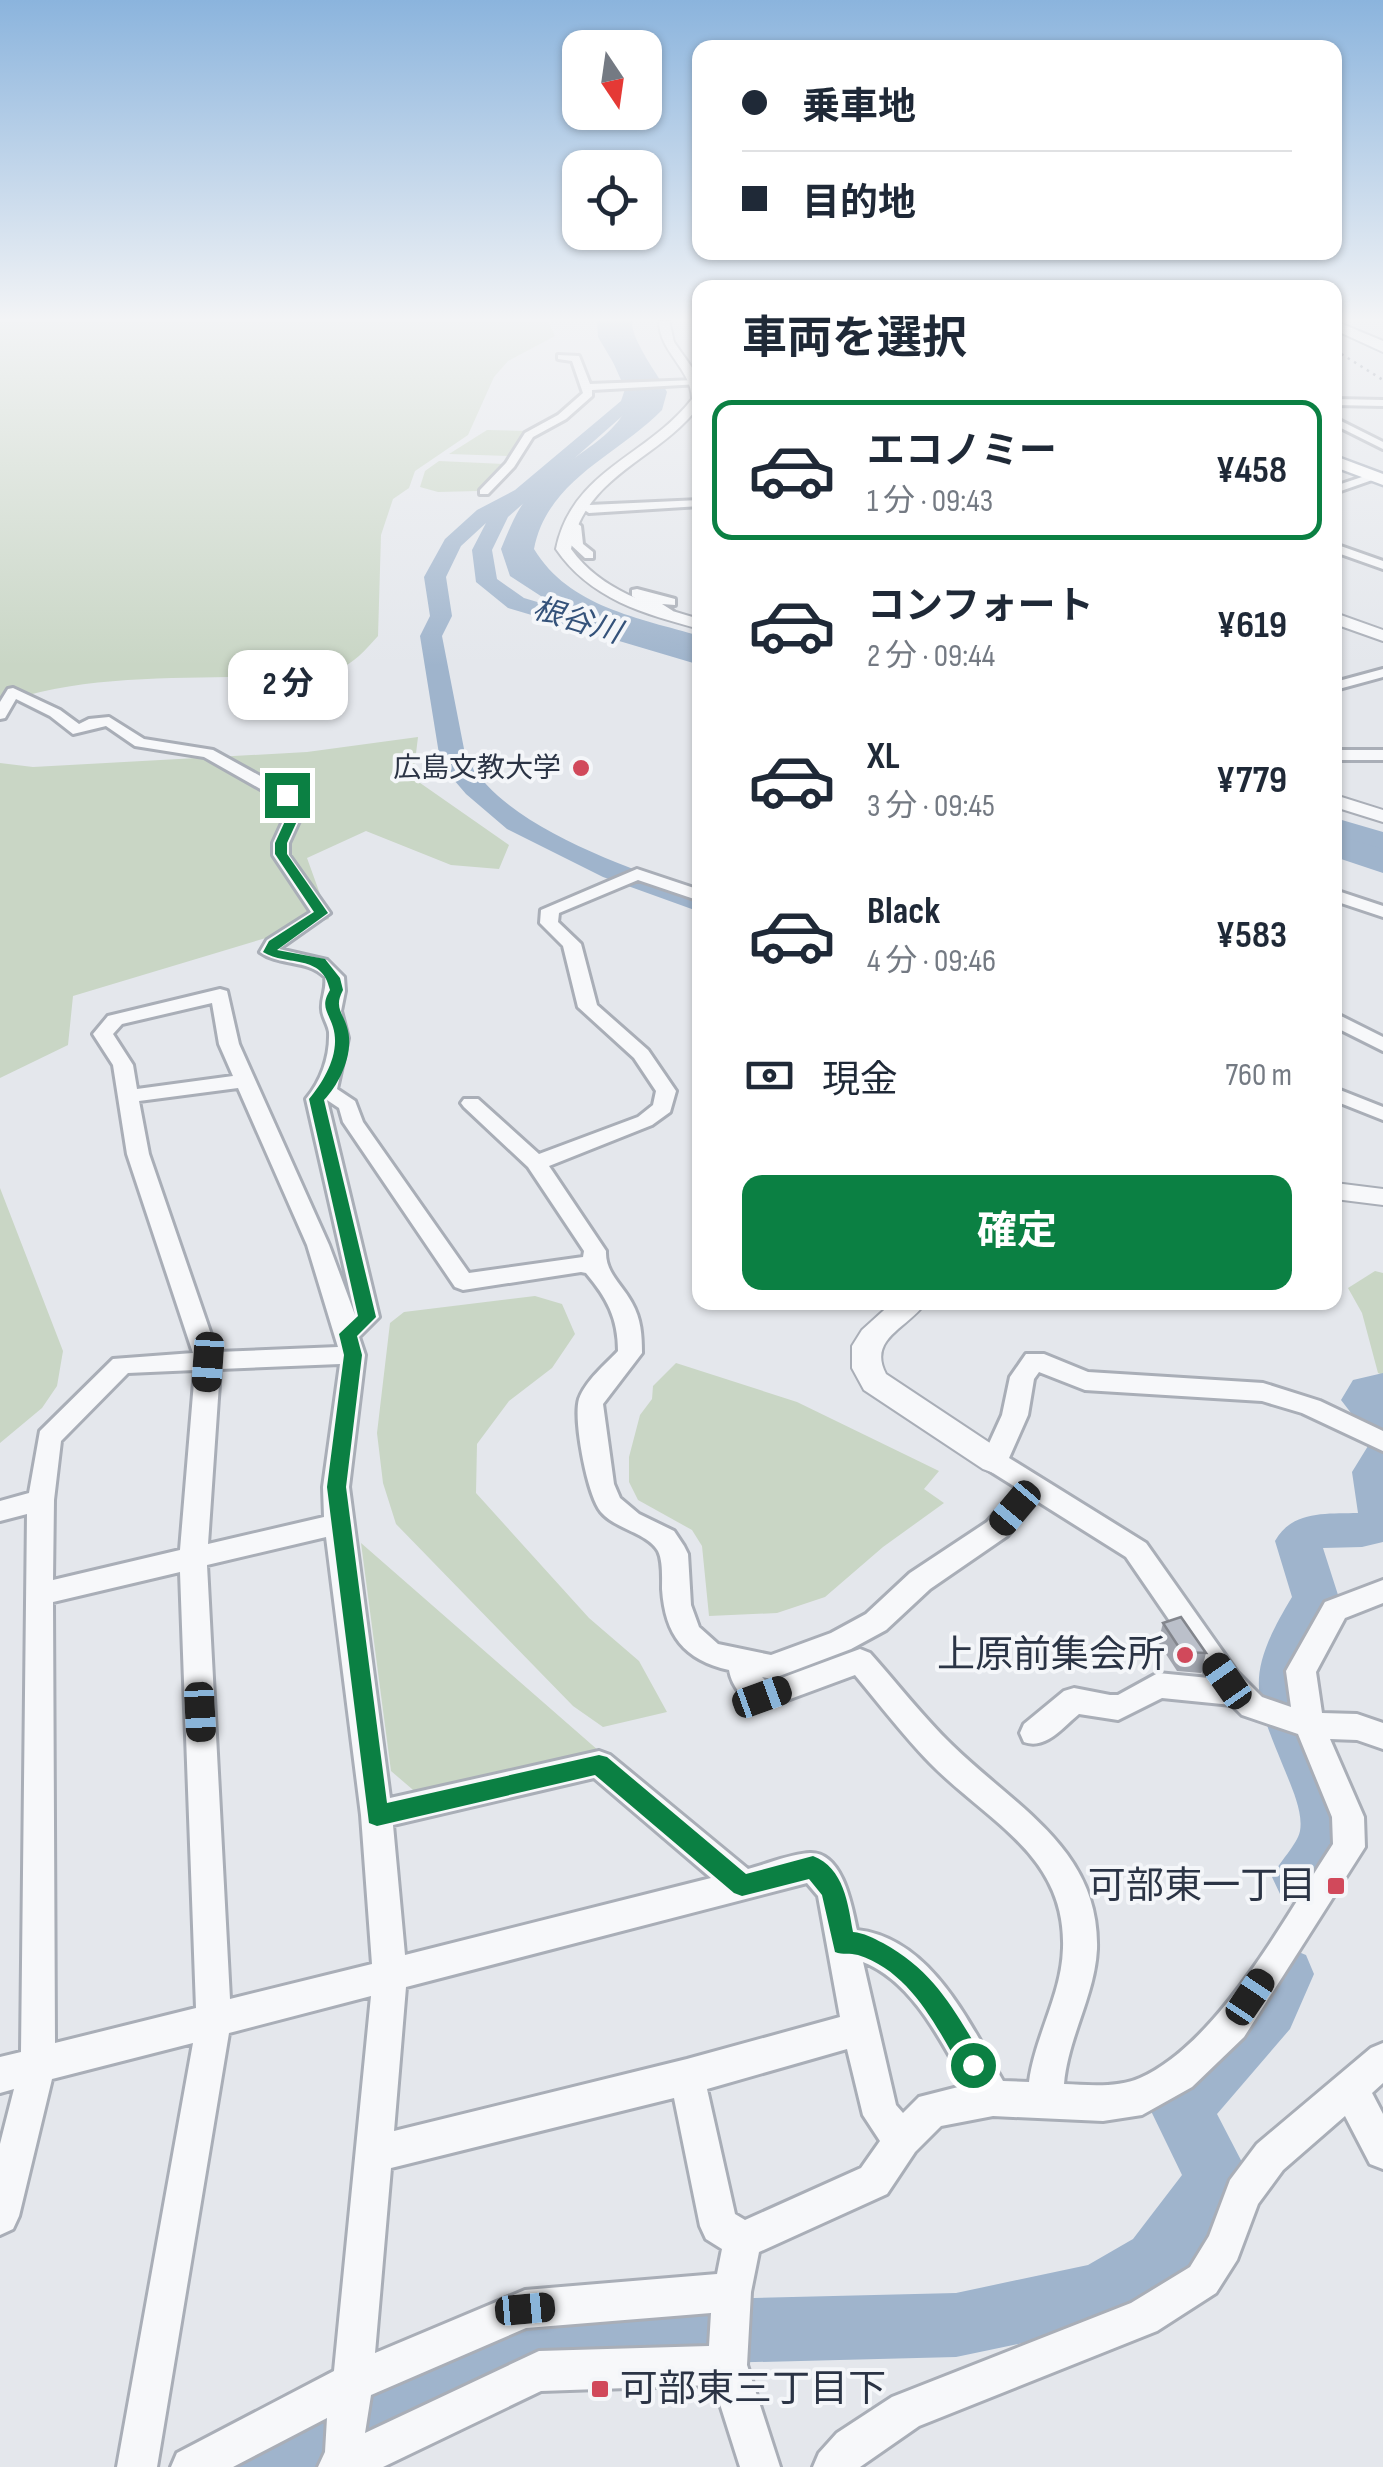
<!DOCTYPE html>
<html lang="ja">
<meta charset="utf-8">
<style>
body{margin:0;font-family:"Sofia Sans Condensed","Noto Sans JP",sans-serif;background:#f6f6f7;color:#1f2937;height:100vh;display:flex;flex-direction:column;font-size:38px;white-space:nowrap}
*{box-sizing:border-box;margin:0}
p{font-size:32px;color:#747a83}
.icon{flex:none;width:55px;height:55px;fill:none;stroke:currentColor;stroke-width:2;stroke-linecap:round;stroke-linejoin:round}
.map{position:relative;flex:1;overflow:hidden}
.details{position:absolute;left:692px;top:280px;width:650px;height:1030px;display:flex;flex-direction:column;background:#fff;border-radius:20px;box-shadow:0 2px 8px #0004}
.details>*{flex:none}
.guide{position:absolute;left:692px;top:40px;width:650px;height:220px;border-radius:20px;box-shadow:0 2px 8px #0004;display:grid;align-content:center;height:220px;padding:0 50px;background:#fff}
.needle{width:65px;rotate:167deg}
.buttons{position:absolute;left:562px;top:30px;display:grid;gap:20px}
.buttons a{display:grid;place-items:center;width:100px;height:100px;border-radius:20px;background:#fff;box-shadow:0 2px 8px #0004;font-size:50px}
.end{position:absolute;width:45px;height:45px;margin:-22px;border:12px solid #0b8043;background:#fff;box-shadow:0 0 0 5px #fff}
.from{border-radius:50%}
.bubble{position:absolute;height:70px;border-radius:20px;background:#fff;box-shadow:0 2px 8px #0004;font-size:32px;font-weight:700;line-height:70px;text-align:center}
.car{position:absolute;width:30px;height:60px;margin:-30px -15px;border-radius:12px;box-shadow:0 0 8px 2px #0007;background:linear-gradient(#222 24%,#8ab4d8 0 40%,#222 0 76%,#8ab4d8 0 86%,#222 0)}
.guide b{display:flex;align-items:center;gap:35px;height:95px;font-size:38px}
.guide b+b{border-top:2px solid #e0e1e3}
.guide i{width:25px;height:25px;background:#1f2937}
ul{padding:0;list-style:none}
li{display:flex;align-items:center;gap:30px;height:140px;margin:0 20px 15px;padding:0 30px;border:5px solid transparent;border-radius:20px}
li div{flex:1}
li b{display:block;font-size:38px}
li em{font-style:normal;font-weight:700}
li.active{border-color:#0b8043}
li>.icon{width:90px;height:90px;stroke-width:1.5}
h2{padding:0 50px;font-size:45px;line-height:120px}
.pay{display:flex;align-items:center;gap:25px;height:110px;padding:0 50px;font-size:38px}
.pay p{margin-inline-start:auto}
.primary-button{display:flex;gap:20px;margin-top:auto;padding:20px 50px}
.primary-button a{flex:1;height:115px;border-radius:20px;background:#0b8043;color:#fff;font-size:40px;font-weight:700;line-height:115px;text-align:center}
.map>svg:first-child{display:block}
.green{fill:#c9d6c5}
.water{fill:#9fb4cc}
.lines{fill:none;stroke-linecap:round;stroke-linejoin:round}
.river{fill:#9fb4cc;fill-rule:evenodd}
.minor-casing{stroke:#a9aeb7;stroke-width:6}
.tertiary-casing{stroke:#a9aeb7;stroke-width:4}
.primary-casing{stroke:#a3abb8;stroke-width:5}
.trunk-casing{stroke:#8b94a3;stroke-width:4}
.minor{fill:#f7f8fa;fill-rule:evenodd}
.tertiary{fill:#f7f8fa;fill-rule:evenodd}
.primary{fill:#fff;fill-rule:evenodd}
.trunk{fill:#fff;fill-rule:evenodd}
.rail{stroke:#7d8696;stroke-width:2.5;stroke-dasharray:2.5 5;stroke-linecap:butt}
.wall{fill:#a1a5ae}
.building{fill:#bbc0ca;stroke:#83868d;stroke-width:2.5}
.route{fill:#0b8043}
.poi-dot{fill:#d1495b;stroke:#f4f6f9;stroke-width:4}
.labels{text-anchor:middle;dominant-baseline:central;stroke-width:8;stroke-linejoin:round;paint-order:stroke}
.far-poi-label{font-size:28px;fill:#2b3445;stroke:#f4f6f9;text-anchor:end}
.far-water-label{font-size:30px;font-style:italic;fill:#34527a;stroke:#f4f6f9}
.near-poi-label{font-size:38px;fill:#2b3445;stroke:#f4f6f9;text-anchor:end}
</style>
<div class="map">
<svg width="1383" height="2467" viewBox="0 0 1383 2467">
<rect width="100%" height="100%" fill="#e4e7ec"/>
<path class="green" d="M 0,321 L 548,321 L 555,336 L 508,361 L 494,377 L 468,435 L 415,471 L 409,488 L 393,499 L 381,535 L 378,636 C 366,649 354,664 336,670 C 303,679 263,676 229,677 C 155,678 69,678 0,704 Z
M 487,430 L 527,431 L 508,456 L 449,454 Z
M 439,461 L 504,464 L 505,465 L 478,491 L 438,492 L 420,487 L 425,471 Z
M 418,737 L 413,778 L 509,845 L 499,869 L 451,865 L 366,831 L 307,858 L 329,919 L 73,996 L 68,1045 L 0,1078 L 0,763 L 33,767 L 307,752 Z
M 0,1188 L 63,1351 L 57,1386 L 42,1408 L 0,1443 Z
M 1375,1271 L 1383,1273 L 1383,1375 L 1378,1373 L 1362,1313 L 1348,1288 Z
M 535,1296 L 562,1304 L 575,1334 L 552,1368 L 509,1401 L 477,1444 L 476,1493 L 589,1618 L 639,1661 L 667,1712 L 603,1727 L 573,1706 L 396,1524 L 383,1483 L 377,1433 L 390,1323 L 404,1312 Z
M 676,1363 L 797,1402 L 939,1471 L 924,1489 L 944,1503 L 883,1547 L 825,1597 L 777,1613 L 709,1616 L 702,1546 L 692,1530 L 638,1500 L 629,1482 L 629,1457 L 640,1415 L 652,1399 L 653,1386 Z
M 361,1543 L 599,1751 L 419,1795 L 391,1771 Z"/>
<path class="water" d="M 597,321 L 632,321 C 631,340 657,373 667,392 L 662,410 C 618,455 547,480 534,549 C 569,607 639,618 700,636 L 700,657 L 570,615 L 510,576 L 501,549 C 508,532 515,514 526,499 C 555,460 620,443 632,394 L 598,337 Z
M 1335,830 L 1383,846 L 1383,873 L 1335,857 Z"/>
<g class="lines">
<path class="river" d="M 606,321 L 620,321 L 625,353 L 641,389 L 637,403 L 508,517 L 492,550 L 497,579 L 524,598 L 700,651 L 700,665 L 508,608 L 476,582 L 472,550 L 486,523 L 461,546 L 446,577 L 452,616 L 442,636 L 465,754 C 500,827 628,867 700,893 L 700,912 L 603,877 L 507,829 L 466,794 L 448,773 L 439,754 L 420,636 L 430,616 L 424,577 L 445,539 L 477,510 L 515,490 L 621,401 L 625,389 L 609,353 Z
M 1335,818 L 1383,832 L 1383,849 L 1335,835 Z
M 1383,1373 L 1383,1439 L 1368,1435 L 1341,1400 L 1353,1380 Z
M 1383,1441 L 1383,1542 L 1362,1547 L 1323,1548 L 1339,1598 C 1324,1628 1302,1655 1306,1691 C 1314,1756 1376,1800 1337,1866 C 1327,1884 1318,1894 1299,1902 L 1280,1894 L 1272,1877 C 1279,1862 1297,1845 1300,1831 C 1303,1814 1294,1793 1288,1778 C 1254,1695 1243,1678 1292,1597 L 1275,1541 C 1292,1510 1327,1514 1358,1513 L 1352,1472 L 1368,1446 Z
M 1286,1947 L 1306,1955 L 1314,1974 L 1290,2029 L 1217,2114 L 1244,2166 L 1242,2188 L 1233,2210 L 1177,2283 L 1099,2327 L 956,2357 L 522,2368 L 324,2467 L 218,2467 L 228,2443 L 518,2304 L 956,2293 L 1088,2265 L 1133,2239 L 1182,2175 L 1151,2111 L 1160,2090 L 1250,1989 L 1266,1955 Z"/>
<defs>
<path id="minor" d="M 558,355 L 579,356 L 590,384 L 696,380 L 700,384 L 592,390 L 592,396 L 566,419 L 533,437 L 514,467 L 488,494 L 480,494 L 480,490 L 506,463 L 525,433 L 558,415 L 583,393 L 572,361 L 558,359 Z
M 1335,399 L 1383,400 L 1383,406 L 1335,405 Z
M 1335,418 L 1383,442 L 1383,449 L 1335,425 Z
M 1374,473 L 1378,478 L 1335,493 L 1335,486 Z
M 700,500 L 700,506 L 589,513 L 583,509 L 589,505 Z
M 575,522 L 581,526 L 583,544 L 593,552 L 593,558 L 585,558 L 571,545 L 569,526 Z
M 1335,544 L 1383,561 L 1383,569 L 1335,552 Z
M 637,589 L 675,599 L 675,605 L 662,604 L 673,611 L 673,617 L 663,617 L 632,596 L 632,590 Z
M 1383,669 L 1383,677 L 1335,690 L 1335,682 Z
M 13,688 L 60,710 L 79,724 L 89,719 L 109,717 L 144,739 L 213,750 L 300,798 L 305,808 L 289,843 L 289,855 L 330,913 L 279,949 L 327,960 L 344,977 L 345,991 L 341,1011 L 348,1038 L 337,1089 L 355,1101 L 363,1122 L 469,1273 L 583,1257 L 584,1251 L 528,1167 L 464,1107 L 461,1103 L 464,1099 L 478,1099 L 539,1154 L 638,1117 L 653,1105 L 656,1091 L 634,1058 L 578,1007 L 563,946 L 540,923 L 541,910 L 637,869 L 700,890 L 700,901 L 638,880 L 559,913 L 558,922 L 581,944 L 597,1005 L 648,1050 L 676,1091 L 670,1112 L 652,1125 L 549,1166 L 606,1251 C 605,1273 622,1284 632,1303 C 641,1319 642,1335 642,1353 L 603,1404 L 614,1484 L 620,1498 L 639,1514 L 674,1531 L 684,1546 L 688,1554 L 691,1605 L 699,1627 L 718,1644 L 771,1655 L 831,1633 L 866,1614 L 910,1573 L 987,1522 L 1017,1488 L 985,1468 L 981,1461 L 1002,1415 L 1010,1377 L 1026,1354 L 1044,1354 L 1088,1372 L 1263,1383 L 1320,1401 L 1383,1431 L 1383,1451 L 1302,1413 L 1262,1401 L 1085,1390 L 1039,1372 L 1034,1379 L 1028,1415 L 1009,1458 L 1146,1543 L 1237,1672 L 1262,1697 L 1291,1707 L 1286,1671 L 1325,1602 L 1383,1580 L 1383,1603 L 1345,1618 L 1316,1672 L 1322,1713 L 1357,1714 L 1383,1723 L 1383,1749 L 1357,1740 L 1330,1739 L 1364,1817 L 1365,1847 L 1244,2037 L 1192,2087 L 1142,2115 L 1103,2121 L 993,2116 L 941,2126 L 915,2152 L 887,2194 L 759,2252 L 751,2292 L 747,2365 L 780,2467 L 740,2467 L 714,2385 L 541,2391 L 383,2467 L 318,2467 L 325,2452 L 327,2418 L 233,2467 L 171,2467 L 177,2453 L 334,2371 L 371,1996 L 229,2033 L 157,2467 L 117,2467 L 193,2043 L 52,2079 L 19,2216 L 13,2229 L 0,2235 L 0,2144 L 14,2089 L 0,2093 L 0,2057 L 21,2052 L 27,1514 L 0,1521 L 0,1501 L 29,1493 L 40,1431 L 113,1359 L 193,1353 L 127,1154 L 113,1065 L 93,1034 L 108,1016 L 220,989 L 227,991 L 239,1044 L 329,1245 L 355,1315 L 306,1099 C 321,1081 330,1057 329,1032 C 328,1024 322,1017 322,1009 C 321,998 327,989 325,977 C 307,959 279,966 260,952 L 267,940 L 311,912 L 273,855 L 273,843 L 289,808 L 287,804 L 204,757 L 135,746 L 106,726 L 73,734 L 50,716 L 16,699 L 5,718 L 0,719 L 0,702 L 8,689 ZM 212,1003 L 219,1044 L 233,1076 L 137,1089 L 133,1065 L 113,1034 L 122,1024 ZM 238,1088 L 307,1245 L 338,1347 L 217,1352 L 149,1154 L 139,1101 ZM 327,1100 L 339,1108 L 343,1122 L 455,1287 L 463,1290 L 581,1272 L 586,1273 C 607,1298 618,1318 618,1351 C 605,1365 586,1380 579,1399 C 573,1419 587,1495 601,1512 C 615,1529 648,1533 658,1551 C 663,1561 662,1577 662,1589 C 665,1635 684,1660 729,1670 C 732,1688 746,1703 763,1709 L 855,1675 C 880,1705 903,1735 930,1763 C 987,1821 1066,1855 1063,1948 C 1062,1994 1035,2036 1029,2082 L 1003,2081 C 970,2024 931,1938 857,1930 C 852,1907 843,1852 810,1853 C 790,1854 767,1864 748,1869 L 610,1755 L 599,1751 L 390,1798 L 349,1487 L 365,1355 L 359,1337 L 379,1317 ZM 340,1364 L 323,1487 L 324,1517 L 208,1544 L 220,1369 ZM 195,1370 L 180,1550 L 53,1580 L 54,1500 L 61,1441 L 128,1373 ZM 1037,1501 L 1126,1557 L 1209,1678 L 1158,1673 L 1118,1695 L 1110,1695 L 1074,1688 L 1064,1691 L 1024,1724 L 1020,1733 L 1024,1742 C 1046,1750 1063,1727 1079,1714 L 1118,1720 L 1162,1698 L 1232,1705 L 1242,1715 L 1298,1734 L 1332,1817 L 1333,1844 C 1286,1915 1219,2043 1140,2078 C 1118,2088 1088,2085 1064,2084 C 1068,2037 1095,1995 1097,1949 C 1100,1849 1014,1806 952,1745 C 922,1716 897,1683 870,1653 L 860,1649 L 768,1683 L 762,1677 L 772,1679 L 782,1675 L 851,1649 L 886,1630 L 930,1589 L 1007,1536 ZM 326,1537 L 361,1815 L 372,1964 L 230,1999 L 207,1565 ZM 180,1572 L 196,2008 L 55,2043 L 53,1602 ZM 594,1778 L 711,1878 L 405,1955 L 393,1825 ZM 807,1883 L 818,1896 L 840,2017 L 687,2059 L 394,2131 L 406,1987 ZM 863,1962 C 913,1982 941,2041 966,2085 L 919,2097 L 903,2113 L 896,2105 ZM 847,2049 L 863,2115 L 880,2141 L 861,2168 L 745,2220 L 735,2214 L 707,2089 ZM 674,2098 L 700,2226 L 706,2239 L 722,2249 L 717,2274 L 525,2290 L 375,2353 L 391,2168 ZM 711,2313 L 709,2346 L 539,2351 L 365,2433 L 371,2395 L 526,2328 Z
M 1335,750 L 1383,750 L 1383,760 L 1335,760 Z
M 1335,890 L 1383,906 L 1383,917 L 1335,901 Z
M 1335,1013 L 1383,1037 L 1383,1051 L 1335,1027 Z
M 1335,1088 L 1383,1107 L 1383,1120 L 1335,1101 Z
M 1383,2043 L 1383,2083 L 1372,2093 L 1383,2114 L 1383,2169 L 1370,2164 L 1345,2116 L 1283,2170 L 1258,2204 L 1237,2260 L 1216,2293 L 1157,2331 L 919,2426 L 860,2467 L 813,2467 L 819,2453 L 837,2433 L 892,2397 L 1131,2303 L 1190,2267 L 1209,2236 L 1230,2180 L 1257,2144 L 1371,2048 Z"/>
<path id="tertiary" d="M 659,321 L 669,321 L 674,342 L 700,379 L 700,405 C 658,461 585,474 571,549 C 602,592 651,605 700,619 L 700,629 C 644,614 590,599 556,549 C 572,470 647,457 692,399 C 691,368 659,352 659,321 Z
M 1335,613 L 1383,630 L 1383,641 L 1335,624 Z
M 1335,795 L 1383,810 L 1383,822 L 1335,807 Z
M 1335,1183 L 1383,1189 L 1383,1205 L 1335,1199 Z
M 893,1302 L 926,1302 C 909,1328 867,1338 886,1374 L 1005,1453 L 1010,1461 L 1005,1469 L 994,1473 L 983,1469 L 864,1390 L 852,1368 L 852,1346 L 862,1330 Z"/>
<path id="primary" d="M 1335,456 L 1383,474 L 1383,485 L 1335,467 Z"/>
<path id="trunk" d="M 1335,321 L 1383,341 L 1383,352 L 1335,330 Z"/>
</defs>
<use href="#minor" class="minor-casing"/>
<use href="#tertiary" class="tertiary-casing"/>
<use href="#primary" class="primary-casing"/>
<use href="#trunk" class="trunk-casing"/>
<use href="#minor" class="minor"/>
<use href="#tertiary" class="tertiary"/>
<use href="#primary" class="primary"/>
<use href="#trunk" class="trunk"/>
<path class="rail" d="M 1335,350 L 1383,380"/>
</g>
<path class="wall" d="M 1163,1623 L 1206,1653 L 1201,1673 L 1177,1671 L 1158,1642 Z"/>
<path class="building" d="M 1181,1617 L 1206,1653 L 1182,1652 L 1163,1623 Z"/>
<linearGradient id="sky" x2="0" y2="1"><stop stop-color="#8bb4dd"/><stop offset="0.48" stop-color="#f3f4f6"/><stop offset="1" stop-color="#f3f4f6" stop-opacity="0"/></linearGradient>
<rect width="1383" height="666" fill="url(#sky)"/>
<path class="route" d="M 283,792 L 291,792 L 303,808 L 287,843 L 287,854 L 328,913 L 277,950 L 325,959 L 340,978 L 343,990 C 334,1007 342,1011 347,1027 C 355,1052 340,1083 324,1100 L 376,1317 L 357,1336 L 362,1355 L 346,1487 L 387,1803 L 599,1755 L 607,1757 L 746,1874 L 813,1856 C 844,1868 848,1904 853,1932 C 864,1933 873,1938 883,1943 C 934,1971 953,2008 982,2056 L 986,2065 L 982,2074 L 973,2078 L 964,2074 C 938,2030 912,1972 858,1955 C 850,1953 843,1955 835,1952 L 822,1895 L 809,1879 L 742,1896 L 734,1893 L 595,1775 L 377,1826 L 369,1823 L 327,1487 L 344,1355 L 339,1334 L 358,1316 L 309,1099 C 324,1081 341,1053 333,1027 C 328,1011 320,1007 330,990 C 322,953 288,967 263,952 L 269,941 L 314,912 L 275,854 L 275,843 L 291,808 Z"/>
<g class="poi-dot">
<circle cx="581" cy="768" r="10"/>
<circle cx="1185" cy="1655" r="10"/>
<rect x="1326" y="1876" width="20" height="20" rx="5"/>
<rect x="590" y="2379" width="20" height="20" rx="5"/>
</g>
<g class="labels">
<g class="far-poi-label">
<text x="561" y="768">広島文教大学</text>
</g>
<g class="far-water-label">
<text transform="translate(577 621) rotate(17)">根谷川</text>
</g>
<g class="near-poi-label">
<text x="1165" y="1655">上原前集会所</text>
<text x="1316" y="1886">可部東一丁目</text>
<text x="620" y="2389" text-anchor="start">可部東三丁目下</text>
</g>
</g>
</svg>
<div class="buttons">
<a><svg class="needle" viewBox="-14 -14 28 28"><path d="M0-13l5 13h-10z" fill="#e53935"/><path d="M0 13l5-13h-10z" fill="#747a83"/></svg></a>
<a><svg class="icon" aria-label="locate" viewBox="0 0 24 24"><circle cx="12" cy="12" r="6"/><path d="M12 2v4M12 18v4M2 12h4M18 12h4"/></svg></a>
</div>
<i class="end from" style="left:973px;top:2065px"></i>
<i class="end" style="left:287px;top:795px"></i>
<div class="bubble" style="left:228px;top:650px;width:120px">2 分</div>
<i class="car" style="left:208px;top:1362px;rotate:184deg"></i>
<i class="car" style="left:1015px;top:1508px;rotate:220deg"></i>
<i class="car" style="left:1227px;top:1681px;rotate:325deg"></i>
<i class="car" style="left:762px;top:1697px;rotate:70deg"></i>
<i class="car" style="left:200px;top:1712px;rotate:177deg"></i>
<i class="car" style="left:1250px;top:1997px;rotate:34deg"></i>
<i class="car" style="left:525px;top:2309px;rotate:85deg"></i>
<div class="guide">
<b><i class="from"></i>乗車地</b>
<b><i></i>目的地</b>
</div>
<section class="details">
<h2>車両を選択</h2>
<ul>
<li class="active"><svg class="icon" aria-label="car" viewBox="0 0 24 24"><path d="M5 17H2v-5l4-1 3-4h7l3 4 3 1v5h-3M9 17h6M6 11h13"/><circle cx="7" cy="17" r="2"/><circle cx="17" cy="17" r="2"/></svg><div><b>エコノミー</b><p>1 分 · 09:43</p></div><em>¥458</em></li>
<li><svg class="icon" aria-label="car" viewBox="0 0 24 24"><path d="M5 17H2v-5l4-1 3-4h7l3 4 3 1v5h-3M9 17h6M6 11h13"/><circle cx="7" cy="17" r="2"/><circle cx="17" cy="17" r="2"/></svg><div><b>コンフォート</b><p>2 分 · 09:44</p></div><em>¥619</em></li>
<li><svg class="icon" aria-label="car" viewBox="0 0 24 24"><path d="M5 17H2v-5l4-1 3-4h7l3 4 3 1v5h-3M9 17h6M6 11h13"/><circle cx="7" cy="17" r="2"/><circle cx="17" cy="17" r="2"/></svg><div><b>XL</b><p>3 分 · 09:45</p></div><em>¥779</em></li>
<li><svg class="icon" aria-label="car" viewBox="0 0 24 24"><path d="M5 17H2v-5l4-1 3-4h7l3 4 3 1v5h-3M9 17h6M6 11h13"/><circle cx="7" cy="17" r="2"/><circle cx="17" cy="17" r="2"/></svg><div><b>Black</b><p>4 分 · 09:46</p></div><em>¥583</em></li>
</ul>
<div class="pay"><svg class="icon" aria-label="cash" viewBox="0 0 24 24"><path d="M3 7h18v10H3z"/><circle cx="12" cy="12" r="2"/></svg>現金<p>760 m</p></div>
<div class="primary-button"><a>確定</a></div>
</section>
</div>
